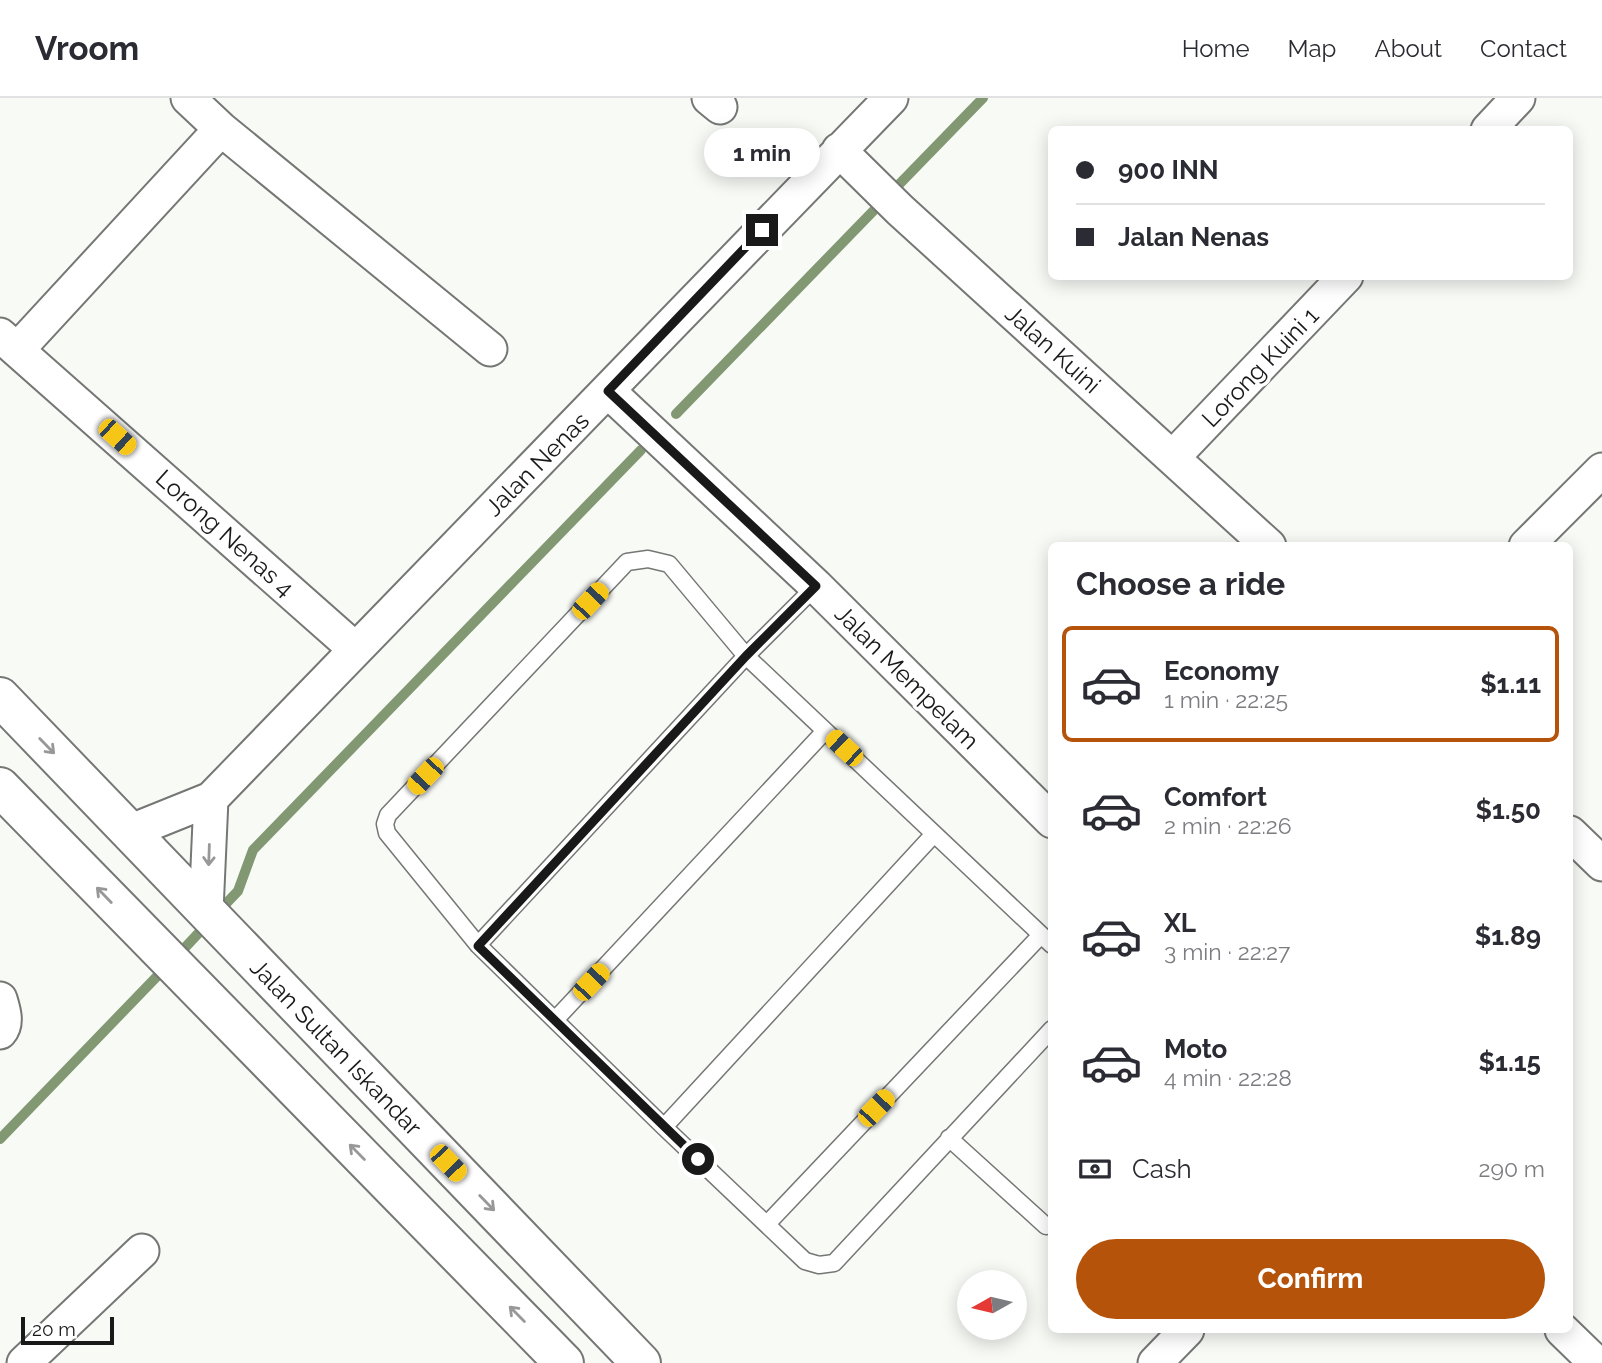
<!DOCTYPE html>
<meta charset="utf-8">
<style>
body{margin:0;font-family:Raleway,sans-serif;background:#f2f2f3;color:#2b2b33;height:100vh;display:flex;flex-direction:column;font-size:26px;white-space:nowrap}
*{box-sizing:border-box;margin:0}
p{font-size:23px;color:#7c7c81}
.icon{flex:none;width:38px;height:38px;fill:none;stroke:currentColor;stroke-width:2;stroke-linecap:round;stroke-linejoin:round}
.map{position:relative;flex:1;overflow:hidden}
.sheet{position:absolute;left:1048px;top:444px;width:525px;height:791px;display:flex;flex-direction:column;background:#fff;border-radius:10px;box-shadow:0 4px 18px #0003}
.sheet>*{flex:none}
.guide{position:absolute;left:1048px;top:28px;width:525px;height:154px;border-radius:10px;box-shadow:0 4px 18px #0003;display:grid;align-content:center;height:154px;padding:0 28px;background:#fff}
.needle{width:46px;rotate:262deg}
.controls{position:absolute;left:957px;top:1172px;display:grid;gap:14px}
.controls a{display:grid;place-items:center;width:70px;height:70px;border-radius:50%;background:#fff;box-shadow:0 4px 18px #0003;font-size:35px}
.scale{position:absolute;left:21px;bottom:18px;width:93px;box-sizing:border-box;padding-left:7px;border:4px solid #181918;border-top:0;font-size:19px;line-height:24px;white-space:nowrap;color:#181918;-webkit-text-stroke:5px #fff;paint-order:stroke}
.end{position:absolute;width:32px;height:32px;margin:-16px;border:9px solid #181918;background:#fff;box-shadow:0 0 0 4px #fff}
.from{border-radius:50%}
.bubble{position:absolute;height:49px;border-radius:24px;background:#fff;box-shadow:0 4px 18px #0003;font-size:23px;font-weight:700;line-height:49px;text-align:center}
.car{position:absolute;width:21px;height:42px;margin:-21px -10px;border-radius:9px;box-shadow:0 0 5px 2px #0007;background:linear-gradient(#f5c518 24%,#345 0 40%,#f5c518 0 76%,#345 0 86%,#f5c518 0)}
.guide b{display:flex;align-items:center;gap:24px;height:66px;font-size:26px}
.guide b+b{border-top:2px solid #e1e1e2}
.guide i{width:18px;height:18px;background:#2b2b33}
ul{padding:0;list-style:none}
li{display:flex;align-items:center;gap:21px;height:116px;margin:0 14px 10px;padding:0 14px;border:4px solid transparent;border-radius:10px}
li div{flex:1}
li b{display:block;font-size:26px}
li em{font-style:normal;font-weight:700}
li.current{border-color:#b45309}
li>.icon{width:63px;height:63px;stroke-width:1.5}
h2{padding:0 28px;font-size:32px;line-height:84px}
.pay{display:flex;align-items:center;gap:18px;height:77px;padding:0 28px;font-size:26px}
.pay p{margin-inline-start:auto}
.button{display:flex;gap:14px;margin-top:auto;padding:14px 28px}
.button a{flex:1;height:80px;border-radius:42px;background:#b45309;color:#fff;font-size:28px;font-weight:700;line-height:80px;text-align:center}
header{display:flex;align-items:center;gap:42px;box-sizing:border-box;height:98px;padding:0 35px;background:#fff;border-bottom:2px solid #e1e1e2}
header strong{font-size:33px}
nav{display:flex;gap:38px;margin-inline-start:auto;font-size:24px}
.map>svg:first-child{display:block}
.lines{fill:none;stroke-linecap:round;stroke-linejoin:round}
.stream{stroke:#819872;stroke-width:10}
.lane-casing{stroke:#757774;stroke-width:19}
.street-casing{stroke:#757774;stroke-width:37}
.primary-casing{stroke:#757774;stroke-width:42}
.lane{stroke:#fff;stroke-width:16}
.street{stroke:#fff;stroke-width:33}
.primary{stroke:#fff;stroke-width:38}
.oneway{stroke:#979897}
.route{stroke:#181918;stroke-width:9}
.labels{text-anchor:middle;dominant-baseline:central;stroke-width:7;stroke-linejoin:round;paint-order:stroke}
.street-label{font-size:24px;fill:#181918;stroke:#fff}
</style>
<header>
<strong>Vroom</strong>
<nav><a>Home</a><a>Map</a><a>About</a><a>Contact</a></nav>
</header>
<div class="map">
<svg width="1602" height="1265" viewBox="0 0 1602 1265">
<rect width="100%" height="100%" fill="#f8faf6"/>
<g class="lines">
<path class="stream" d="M 676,316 L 983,0
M 218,814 L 238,793 L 253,752 L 641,352
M 178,857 L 208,825
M 0,1041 L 167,868"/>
<defs>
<path id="lane" d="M 478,847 L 746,558 L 816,488
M 1052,847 L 746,558 L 669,466 L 648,461 L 627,464 L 388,717 L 385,726 L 387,735 L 478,847 L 664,1029 L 805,1163 L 819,1167 L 834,1165 L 1052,931
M 555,922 L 825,633
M 664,1029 L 934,736
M 949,1040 L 1046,1128
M 767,1126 L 1041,837"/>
<path id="street" d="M 188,0 L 221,31 L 490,251
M 709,0 L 720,9
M 1488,32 L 1518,0
M 839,52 L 900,112 L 1269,448
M 0,237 L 355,551
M 18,251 L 221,31
M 608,293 L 816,488 L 1052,723
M 1173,359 L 1346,178
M 1526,448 L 1602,372
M 129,734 L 211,701 L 891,0
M 1570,735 L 1602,766
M 206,813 L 211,701
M 0,901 C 3,911 8,925 0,934
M 1562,1232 L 1596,1265
M 24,1265 L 142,1153
M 1155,1265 L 1187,1232"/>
<path id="primary" d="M 0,599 L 641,1265
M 0,689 L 564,1265"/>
</defs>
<use href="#lane" class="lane-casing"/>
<use href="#street" class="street-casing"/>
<use href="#primary" class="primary-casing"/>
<use href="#lane" class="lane"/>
<use href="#street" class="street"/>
<use href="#primary" class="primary"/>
</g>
<defs><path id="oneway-shaft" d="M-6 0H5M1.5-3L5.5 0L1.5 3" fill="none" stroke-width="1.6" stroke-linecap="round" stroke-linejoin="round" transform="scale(1.75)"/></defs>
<g class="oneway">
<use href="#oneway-shaft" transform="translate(47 648) rotate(46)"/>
<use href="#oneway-shaft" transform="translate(209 757) rotate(92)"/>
<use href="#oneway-shaft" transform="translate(104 797) rotate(-134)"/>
<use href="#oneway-shaft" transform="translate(357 1054) rotate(-135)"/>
<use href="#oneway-shaft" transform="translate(487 1105) rotate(46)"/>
<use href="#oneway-shaft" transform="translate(517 1216) rotate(-135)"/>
</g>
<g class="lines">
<path class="route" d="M 698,1061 L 478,848 L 746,558 L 816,488 L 608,293 L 762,132"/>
</g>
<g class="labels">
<g class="street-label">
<text transform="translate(1053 251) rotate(42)">Jalan Kuini</text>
<text transform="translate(1260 269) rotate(-46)">Lorong Kuini 1</text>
<text transform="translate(537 366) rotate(-45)">Jalan Nenas</text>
<text transform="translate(225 435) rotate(42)">Lorong Nenas 4</text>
<text transform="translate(907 579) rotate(45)">Jalan Mempelam</text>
<text transform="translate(336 949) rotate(46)">Jalan Sultan Iskandar</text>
</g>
</g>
</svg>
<div class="controls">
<a><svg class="needle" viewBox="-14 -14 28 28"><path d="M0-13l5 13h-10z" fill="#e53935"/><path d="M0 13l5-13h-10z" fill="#7c7c81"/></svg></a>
</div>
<div class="scale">20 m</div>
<i class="end from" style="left:698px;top:1061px"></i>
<i class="end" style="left:762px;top:132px"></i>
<div class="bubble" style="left:704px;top:30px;width:116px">1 min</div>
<i class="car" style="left:117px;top:339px;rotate:132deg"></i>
<i class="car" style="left:590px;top:503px;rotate:43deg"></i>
<i class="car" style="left:844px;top:650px;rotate:313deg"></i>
<i class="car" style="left:425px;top:678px;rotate:223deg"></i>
<i class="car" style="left:591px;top:884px;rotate:43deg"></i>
<i class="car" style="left:876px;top:1010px;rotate:44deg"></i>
<i class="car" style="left:448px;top:1065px;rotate:136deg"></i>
<div class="guide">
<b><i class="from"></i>900 INN</b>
<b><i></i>Jalan Nenas</b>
</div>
<section class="sheet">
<h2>Choose a ride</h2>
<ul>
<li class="current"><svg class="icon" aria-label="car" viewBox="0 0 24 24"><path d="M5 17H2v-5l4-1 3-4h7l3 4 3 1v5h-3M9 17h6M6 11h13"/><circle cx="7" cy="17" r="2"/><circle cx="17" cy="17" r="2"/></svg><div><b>Economy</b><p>1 min · 22:25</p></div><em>$1.11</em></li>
<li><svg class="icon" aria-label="car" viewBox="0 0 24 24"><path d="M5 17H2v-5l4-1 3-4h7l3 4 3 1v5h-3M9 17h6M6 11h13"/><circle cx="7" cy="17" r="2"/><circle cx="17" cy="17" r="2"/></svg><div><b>Comfort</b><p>2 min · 22:26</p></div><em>$1.50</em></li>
<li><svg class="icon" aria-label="car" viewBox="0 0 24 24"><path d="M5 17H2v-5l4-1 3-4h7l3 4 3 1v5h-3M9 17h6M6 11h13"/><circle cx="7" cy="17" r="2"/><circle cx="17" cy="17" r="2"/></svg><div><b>XL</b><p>3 min · 22:27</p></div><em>$1.89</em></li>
<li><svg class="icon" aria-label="car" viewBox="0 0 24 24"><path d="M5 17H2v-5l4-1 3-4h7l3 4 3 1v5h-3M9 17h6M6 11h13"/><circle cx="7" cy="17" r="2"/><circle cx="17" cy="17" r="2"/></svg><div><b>Moto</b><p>4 min · 22:28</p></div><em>$1.15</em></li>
</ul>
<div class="pay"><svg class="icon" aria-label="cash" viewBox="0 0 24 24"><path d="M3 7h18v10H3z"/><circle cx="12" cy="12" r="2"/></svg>Cash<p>290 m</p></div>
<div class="button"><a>Confirm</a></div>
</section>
</div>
